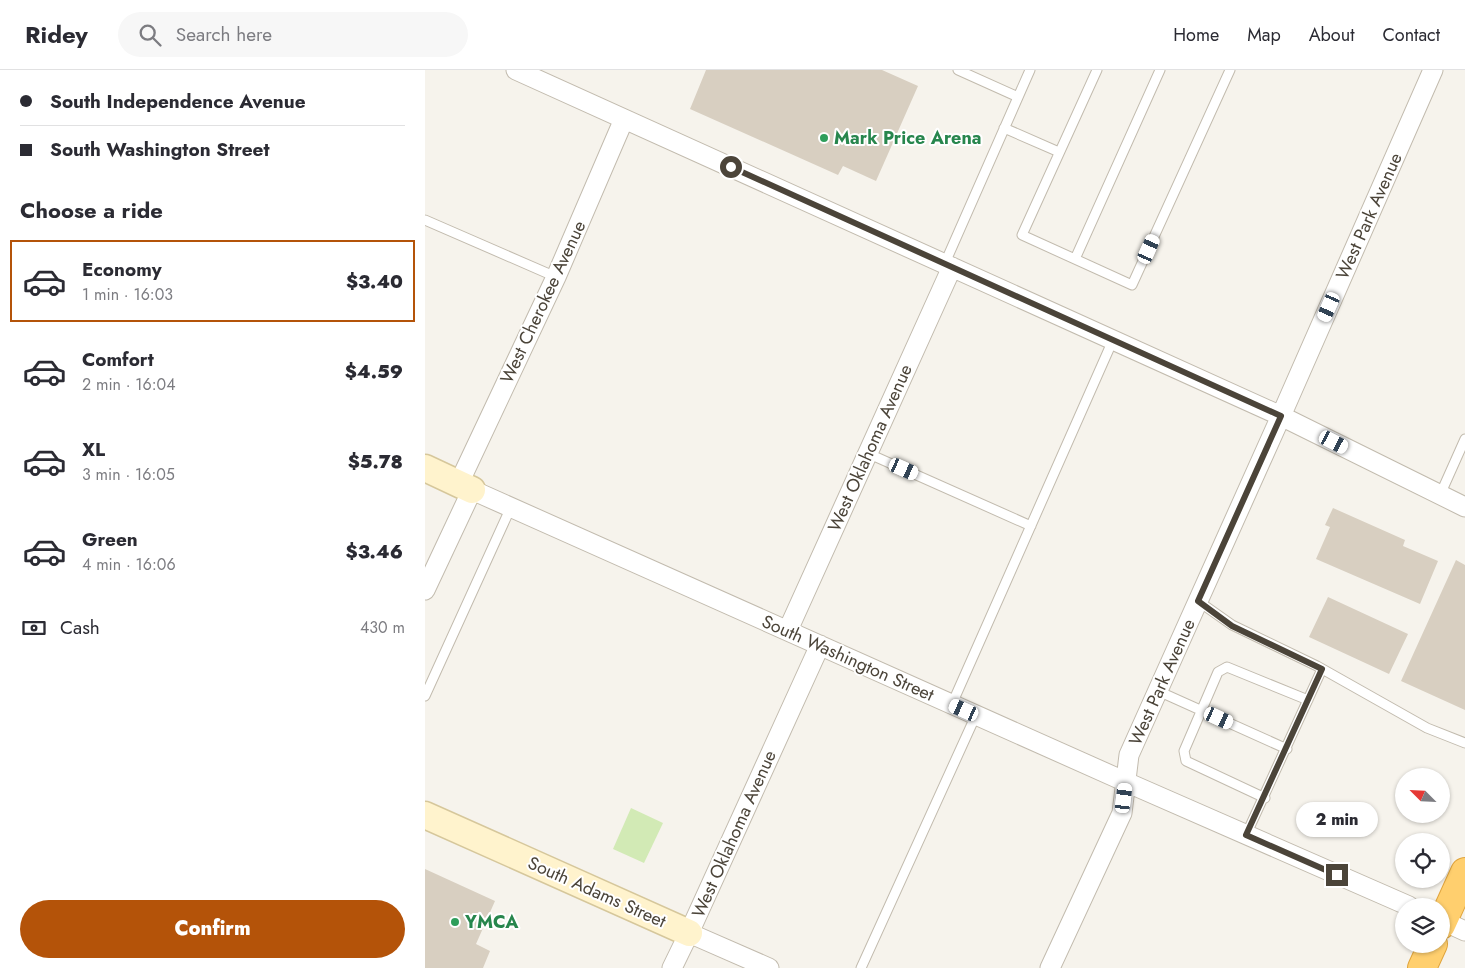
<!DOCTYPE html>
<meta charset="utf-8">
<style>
body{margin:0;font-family:Jost,sans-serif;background:#f7f7f7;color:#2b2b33;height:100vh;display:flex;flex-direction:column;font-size:19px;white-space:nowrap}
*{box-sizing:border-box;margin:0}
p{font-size:16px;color:#7c7c81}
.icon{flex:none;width:28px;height:28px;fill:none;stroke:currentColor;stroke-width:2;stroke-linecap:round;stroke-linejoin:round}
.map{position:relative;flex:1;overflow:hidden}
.side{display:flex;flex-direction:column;background:#fff;width:425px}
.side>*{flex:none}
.hud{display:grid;align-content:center;height:110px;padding:0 20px;background:#fff}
.needle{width:32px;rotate:294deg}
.fabs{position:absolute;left:970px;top:698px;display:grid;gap:10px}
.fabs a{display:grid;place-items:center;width:55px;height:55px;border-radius:50%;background:#fff;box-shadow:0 1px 4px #0004;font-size:25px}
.end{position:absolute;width:22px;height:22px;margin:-11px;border:6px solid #4b4439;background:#fff;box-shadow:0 0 0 2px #fff}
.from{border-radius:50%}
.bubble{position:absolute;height:35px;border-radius:18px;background:#fff;box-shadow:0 1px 4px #0004;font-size:16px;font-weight:800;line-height:35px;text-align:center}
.car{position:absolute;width:15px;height:30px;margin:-15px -8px;border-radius:6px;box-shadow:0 0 4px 1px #0007;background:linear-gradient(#fff 24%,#345 0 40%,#fff 0 76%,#345 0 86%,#fff 0)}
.hud b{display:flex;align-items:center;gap:18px;height:48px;font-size:19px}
.hud b+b{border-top:1px solid #e1e1e2}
.hud i{width:12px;height:12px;background:#2b2b33}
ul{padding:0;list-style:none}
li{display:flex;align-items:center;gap:15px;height:82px;margin:0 10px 8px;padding:0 10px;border:2px solid transparent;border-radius:0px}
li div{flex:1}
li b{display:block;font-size:19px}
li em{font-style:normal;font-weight:800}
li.current{border-color:#b45309}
li>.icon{width:45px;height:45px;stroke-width:1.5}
h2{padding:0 20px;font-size:22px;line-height:60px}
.pay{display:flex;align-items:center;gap:12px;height:55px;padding:0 20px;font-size:19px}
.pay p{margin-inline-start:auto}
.cta{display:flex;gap:10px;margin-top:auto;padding:10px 20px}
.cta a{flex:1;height:58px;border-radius:30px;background:#b45309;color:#fff;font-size:20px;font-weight:800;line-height:58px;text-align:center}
header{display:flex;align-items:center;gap:30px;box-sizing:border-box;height:70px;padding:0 25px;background:#fff;border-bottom:1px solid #e1e1e2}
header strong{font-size:24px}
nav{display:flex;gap:28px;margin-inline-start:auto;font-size:18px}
.search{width:350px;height:45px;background:#f7f7f7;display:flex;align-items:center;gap:12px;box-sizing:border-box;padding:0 18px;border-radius:28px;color:#7c7c81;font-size:19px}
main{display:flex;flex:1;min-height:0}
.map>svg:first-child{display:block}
.green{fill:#d2eab5}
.building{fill:#d8cfc1}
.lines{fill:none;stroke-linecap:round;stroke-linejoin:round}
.lane-casing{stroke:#c2bbae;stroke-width:11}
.street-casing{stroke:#c2bbae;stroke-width:21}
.secondary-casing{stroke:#d6c79b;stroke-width:29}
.highway-casing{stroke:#e0a43c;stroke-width:30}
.lane{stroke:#fff;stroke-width:9}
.street{stroke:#fff;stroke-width:19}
.secondary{stroke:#fff3cd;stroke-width:26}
.highway{stroke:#ffcf6e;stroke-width:28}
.route{stroke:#4b4439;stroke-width:6}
.leisure-dot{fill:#2e9e5b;stroke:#fff;stroke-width:2}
.labels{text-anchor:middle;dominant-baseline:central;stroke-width:4;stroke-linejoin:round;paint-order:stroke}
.leisure-label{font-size:18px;font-weight:bold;fill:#27864d;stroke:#fff;text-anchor:start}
.street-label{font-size:18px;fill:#4b4439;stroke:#fff}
</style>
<header>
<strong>Ridey</strong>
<div class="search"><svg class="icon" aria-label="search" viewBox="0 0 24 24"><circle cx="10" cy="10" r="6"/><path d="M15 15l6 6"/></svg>Search here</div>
<nav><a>Home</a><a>Map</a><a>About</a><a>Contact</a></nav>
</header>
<main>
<section class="side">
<div class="hud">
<b><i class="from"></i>South Independence Avenue</b>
<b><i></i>South Washington Street</b>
</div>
<h2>Choose a ride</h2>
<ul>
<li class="current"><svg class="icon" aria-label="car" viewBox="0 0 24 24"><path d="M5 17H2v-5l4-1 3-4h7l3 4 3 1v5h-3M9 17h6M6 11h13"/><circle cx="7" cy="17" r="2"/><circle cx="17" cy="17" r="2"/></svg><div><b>Economy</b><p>1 min · 16:03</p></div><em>$3.40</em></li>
<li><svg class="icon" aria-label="car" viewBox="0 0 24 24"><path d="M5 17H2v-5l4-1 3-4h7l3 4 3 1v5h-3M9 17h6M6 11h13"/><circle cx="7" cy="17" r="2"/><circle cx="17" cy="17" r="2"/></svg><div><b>Comfort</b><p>2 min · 16:04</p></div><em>$4.59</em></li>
<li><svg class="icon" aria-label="car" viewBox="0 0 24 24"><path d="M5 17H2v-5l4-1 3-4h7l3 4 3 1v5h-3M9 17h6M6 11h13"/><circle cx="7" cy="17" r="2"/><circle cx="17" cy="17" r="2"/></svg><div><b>XL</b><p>3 min · 16:05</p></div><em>$5.78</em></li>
<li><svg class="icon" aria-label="car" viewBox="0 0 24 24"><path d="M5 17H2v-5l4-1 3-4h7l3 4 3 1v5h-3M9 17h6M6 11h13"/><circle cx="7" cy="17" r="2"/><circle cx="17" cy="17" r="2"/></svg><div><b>Green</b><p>4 min · 16:06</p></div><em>$3.46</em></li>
</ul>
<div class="pay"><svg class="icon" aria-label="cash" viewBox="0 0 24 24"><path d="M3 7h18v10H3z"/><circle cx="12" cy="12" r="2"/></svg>Cash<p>430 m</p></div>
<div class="cta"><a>Confirm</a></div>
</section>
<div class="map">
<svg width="1040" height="898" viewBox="0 0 1040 898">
<rect width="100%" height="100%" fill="#f6f3ec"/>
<path class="green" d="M 206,738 L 238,753 L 219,793 L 188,779 Z"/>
<path class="building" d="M 281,0 L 457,0 L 493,16 L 451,111 L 418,96 L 413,105 L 265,39 Z
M 908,438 L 980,470 L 978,476 L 1013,491 L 995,534 L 891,489 L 905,457 L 900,455 Z
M 1031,490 L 1040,495 L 1040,640 L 976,611 Z
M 903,527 L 983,564 L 964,604 L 884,567 Z
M 0,799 L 70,831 L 51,874 L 65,881 L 58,898 L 0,898 Z"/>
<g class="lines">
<defs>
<path id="lane" d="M 533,0 L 593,27
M 672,0 L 597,165 L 707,215 L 805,0
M 579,58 L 634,82
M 0,150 L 131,207
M 650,189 L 735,0
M 520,193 L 605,0
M 442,383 L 606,456
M 1015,425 L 1040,369
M 773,531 L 807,555 L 892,596 L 1002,658 L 1040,673
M 733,621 L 862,679
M 0,626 L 86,437
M 527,634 L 688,270
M 840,728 L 761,691 L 759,681 L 793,602 L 802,597 L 883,630
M 821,765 L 897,599
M 436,898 L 551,645"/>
<path id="street" d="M 91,0 L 856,346 L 1040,437
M 34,413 L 131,207 L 199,49
M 0,520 L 47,420 L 701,712 L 984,836
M 363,560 L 527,197
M 1016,850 L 1040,861
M 264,863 L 344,898
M 247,898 L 264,863 L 395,575
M 625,898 L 697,743 L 704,685 L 856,346 L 1008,0"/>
<path id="secondary" d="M 0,398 L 47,420
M 0,745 L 264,863"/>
<path id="highway" d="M 1016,855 L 1040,802
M 997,898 L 1008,874"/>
</defs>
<use href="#lane" class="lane-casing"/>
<use href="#street" class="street-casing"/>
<use href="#secondary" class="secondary-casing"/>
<use href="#highway" class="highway-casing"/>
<use href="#lane" class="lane"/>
<use href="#street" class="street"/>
<use href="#secondary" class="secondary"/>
<use href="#highway" class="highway"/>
</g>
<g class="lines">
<path class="route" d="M 306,97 L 856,346 L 773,531 L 807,556 L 897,599 L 821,765 L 912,805"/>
</g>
<g class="leisure-dot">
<circle cx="399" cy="68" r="5"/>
<circle cx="30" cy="852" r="5"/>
</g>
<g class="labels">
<g class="leisure-label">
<text x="409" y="68">Mark Price Arena</text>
<text x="40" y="852">YMCA</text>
</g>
<g class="street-label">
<text transform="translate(944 146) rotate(-66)">West Park Avenue</text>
<text transform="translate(118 232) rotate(-65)">West Cherokee Avenue</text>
<text transform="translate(445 378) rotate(-66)">West Oklahoma Avenue</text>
<text transform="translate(423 588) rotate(24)">South Washington Street</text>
<text transform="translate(737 612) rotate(-66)">West Park Avenue</text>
<text transform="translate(309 764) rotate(-66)">West Oklahoma Avenue</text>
<text transform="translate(172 822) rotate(24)">South Adams Street</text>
</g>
</g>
</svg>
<div class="fabs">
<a><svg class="needle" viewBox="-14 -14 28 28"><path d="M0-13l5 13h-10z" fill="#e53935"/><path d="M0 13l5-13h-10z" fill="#7c7c81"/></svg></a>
<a><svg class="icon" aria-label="locate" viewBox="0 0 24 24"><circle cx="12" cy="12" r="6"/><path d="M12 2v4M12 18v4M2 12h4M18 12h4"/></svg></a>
<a><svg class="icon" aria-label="layers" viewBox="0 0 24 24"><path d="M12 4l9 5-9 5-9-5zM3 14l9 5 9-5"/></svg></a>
</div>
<i class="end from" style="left:306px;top:97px"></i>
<i class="end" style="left:912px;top:805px"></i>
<div class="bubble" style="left:871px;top:732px;width:82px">2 min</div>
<i class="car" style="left:724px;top:179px;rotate:24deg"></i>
<i class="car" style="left:904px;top:237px;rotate:204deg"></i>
<i class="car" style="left:909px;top:372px;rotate:117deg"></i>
<i class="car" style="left:479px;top:399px;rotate:114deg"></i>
<i class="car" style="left:539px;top:640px;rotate:294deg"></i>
<i class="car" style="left:794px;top:648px;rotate:115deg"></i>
<i class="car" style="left:699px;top:728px;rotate:7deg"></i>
</div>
</main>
